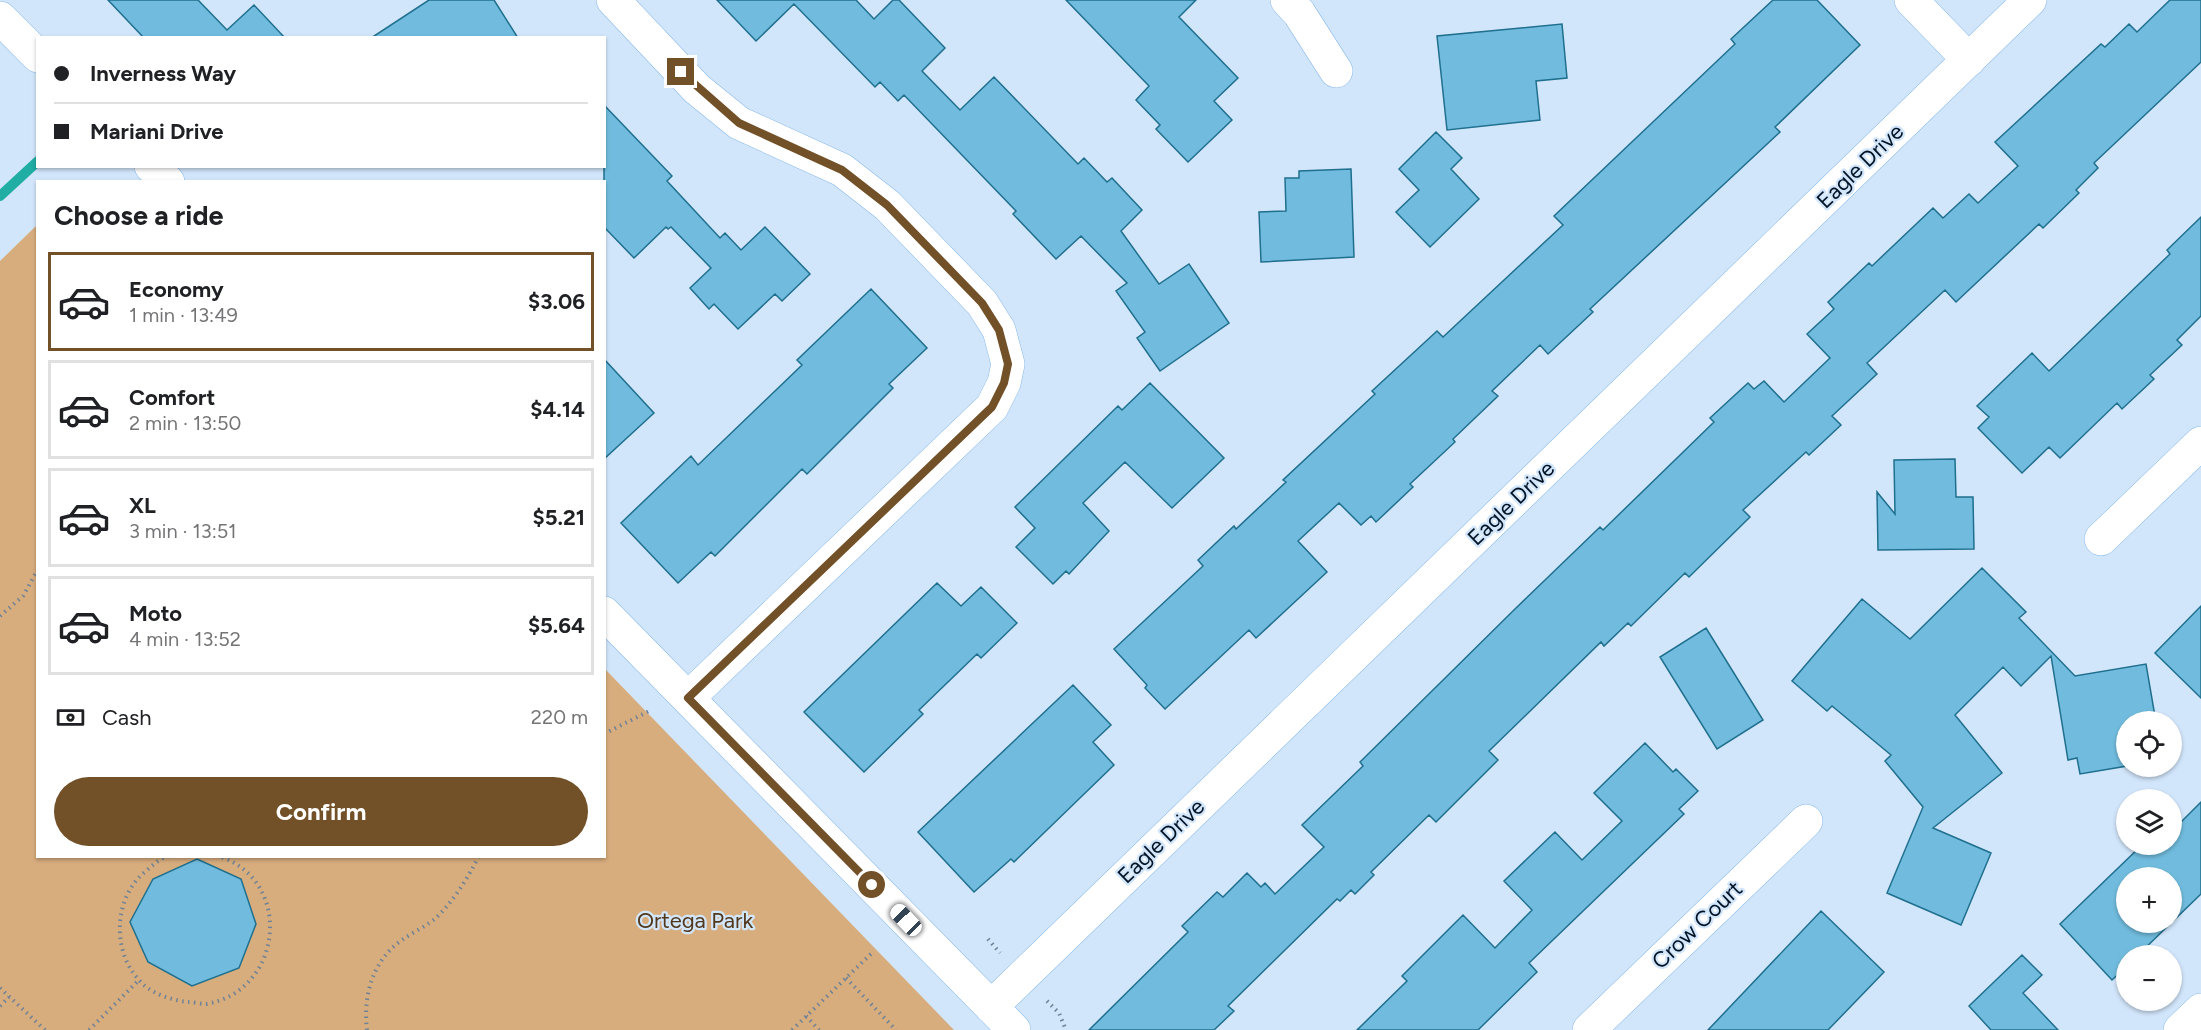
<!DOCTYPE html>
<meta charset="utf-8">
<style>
body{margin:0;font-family:Figtree,sans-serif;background:#f6f6f6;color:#202124;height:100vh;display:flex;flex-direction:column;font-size:22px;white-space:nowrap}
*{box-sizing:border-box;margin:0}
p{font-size:20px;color:#757577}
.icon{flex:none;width:33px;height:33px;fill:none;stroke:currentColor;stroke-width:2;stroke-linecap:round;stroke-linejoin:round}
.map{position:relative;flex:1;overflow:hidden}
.drawer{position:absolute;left:36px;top:180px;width:570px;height:678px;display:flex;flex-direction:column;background:#fff;border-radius:0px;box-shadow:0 2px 4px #0004}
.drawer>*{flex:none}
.top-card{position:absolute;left:36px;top:36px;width:570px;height:132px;border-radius:0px;box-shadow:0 2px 4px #0004;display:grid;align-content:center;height:132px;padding:0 18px;background:#fff}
.controls{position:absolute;left:2116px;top:711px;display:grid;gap:12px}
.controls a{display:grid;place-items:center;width:66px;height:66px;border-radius:50%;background:#fff;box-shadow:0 2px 4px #0004;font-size:30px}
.end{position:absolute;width:27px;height:27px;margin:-14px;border:8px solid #725028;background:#fff;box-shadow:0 0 0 3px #fff}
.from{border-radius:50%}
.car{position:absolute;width:18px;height:36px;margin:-18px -9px;border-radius:8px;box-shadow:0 0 4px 2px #0007;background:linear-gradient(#fff 24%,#345 0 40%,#fff 0 76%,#345 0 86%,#fff 0)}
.top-card b{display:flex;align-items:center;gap:21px;height:57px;font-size:22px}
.top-card b+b{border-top:2px solid #e0e0e0}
.top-card i{width:15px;height:15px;background:#202124}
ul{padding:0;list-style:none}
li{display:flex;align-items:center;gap:18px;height:99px;margin:0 12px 9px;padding:0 6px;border:3px solid #e0e0e0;border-radius:0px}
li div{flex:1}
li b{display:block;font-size:22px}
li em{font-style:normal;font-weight:700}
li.active{border-color:#725028}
li>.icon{width:54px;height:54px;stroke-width:1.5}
h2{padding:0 18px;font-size:27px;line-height:72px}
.pay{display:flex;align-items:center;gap:15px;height:66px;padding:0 18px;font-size:22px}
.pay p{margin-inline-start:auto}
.cta{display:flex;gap:12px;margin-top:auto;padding:12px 18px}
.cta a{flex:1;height:69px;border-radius:36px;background:#725028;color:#fff;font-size:24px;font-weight:700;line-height:69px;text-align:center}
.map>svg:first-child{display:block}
.green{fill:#d8ad7e}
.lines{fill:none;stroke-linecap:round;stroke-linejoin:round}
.stream{stroke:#20ada4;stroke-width:10}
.building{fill:#71bcde;stroke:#1f6f8e;stroke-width:1.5}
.minor-casing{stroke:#86b8ea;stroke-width:34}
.path{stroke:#708295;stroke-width:4;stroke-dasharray:1.5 4.5;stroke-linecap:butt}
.minor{stroke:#fff;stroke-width:33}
.route{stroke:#725028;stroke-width:8}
.labels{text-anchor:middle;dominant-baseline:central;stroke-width:4.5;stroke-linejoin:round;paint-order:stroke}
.street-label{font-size:22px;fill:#011223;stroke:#d2e6fb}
.park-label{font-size:22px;fill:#52381b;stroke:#d2e6fb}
</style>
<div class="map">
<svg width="2201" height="1030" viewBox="0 0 2201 1030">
<rect width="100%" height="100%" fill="#d2e6fb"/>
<path class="green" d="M 37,225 L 38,856 L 604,856 L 605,669 L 954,1030 L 0,1030 L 0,261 Z"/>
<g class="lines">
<path class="stream" d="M 0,196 L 38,161"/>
</g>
<path class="building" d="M 108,0 L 198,0 L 227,30 L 254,5 L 285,38 L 144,38 Z
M 429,0 L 494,0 L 518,38 L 371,38 Z
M 717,0 L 856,0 L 874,19 L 893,0 L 899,0 L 945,48 L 922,71 L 960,110 L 994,77 L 1078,164 L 1084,158 L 1107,182 L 1112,178 L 1142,210 L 1121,231 L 1159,284 L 1189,264 L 1229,323 L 1160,371 L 1137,338 L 1145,332 L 1116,291 L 1127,283 L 1081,236 L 1056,259 L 1013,214 L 1016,211 L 904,95 L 898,101 L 880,82 L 875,87 L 794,4 L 756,41 Z
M 1066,0 L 1196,0 L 1179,17 L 1238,78 L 1214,101 L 1232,120 L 1188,162 L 1156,129 L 1160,125 L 1136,100 L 1149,86 Z
M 1773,0 L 1817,0 L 1860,45 L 1775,127 L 1780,132 L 1590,309 L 1593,312 L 1548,354 L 1540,345 L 1492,391 L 1498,396 L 1453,439 L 1455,442 L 1410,484 L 1413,487 L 1376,522 L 1371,516 L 1361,525 L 1339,503 L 1298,541 L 1327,572 L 1256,638 L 1249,630 L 1165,709 L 1145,688 L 1147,685 L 1114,649 L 1203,566 L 1198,560 L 1234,526 L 1236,529 L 1286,482 L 1283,480 L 1375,394 L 1372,391 L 1437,331 L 1443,337 L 1563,225 L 1554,216 L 1735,44 L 1731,39 Z
M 2170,0 L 2201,0 L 2201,62 L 2094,163 L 2098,168 L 2076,190 L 2079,193 L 2043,228 L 2039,224 L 1956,302 L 1945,290 L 1867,363 L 1877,374 L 1832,416 L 1841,425 L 1809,455 L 1806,452 L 1743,510 L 1750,517 L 1689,577 L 1685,573 L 1631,626 L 1628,623 L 1604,646 L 1601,642 L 1489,751 L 1498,760 L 1436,822 L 1429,815 L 1371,872 L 1374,875 L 1355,894 L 1351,890 L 1340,901 L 1337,899 L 1228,1006 L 1234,1011 L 1214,1030 L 1089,1030 L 1188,932 L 1182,926 L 1217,892 L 1223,897 L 1247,873 L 1261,887 L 1265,883 L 1275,894 L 1324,847 L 1302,825 L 1363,766 L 1360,762 L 1516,608 L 1600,527 L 1603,530 L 1714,422 L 1710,418 L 1748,383 L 1754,389 L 1764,381 L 1784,402 L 1830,358 L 1807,334 L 1834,309 L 1828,302 L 1869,263 L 1872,266 L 1933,208 L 1943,218 L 1969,194 L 1978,203 L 2018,166 L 1995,142 L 2101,44 L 2105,47 L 2129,24 L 2137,32 Z
M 1562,24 L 1567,78 L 1536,81 L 1540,120 L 1447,130 L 1437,36 Z
M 604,105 L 672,176 L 667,181 L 720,238 L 725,233 L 741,250 L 765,227 L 810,274 L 782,301 L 775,294 L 738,329 L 714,304 L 709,309 L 690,288 L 711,268 L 671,227 L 668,229 L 666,227 L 634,258 L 604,227 Z
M 1436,132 L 1462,158 L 1451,169 L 1479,199 L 1430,247 L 1396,212 L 1419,190 L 1399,169 Z
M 1351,169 L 1354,257 L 1261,262 L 1259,212 L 1286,211 L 1285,178 L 1299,178 L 1299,171 Z
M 2201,217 L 2201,316 L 2177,340 L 2182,345 L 2150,375 L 2154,379 L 2122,409 L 2117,403 L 2060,458 L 2049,447 L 2022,473 L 1978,428 L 1989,417 L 1977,406 L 2032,353 L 2049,371 L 2170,254 L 2167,250 Z
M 871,289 L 927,348 L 889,384 L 893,388 L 807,474 L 802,469 L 715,556 L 711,552 L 678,583 L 621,523 L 691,456 L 698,465 L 802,365 L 797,360 Z
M 604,359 L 654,413 L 604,459 Z
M 1150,383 L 1224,458 L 1172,508 L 1125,462 L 1083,503 L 1109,531 L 1069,574 L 1066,571 L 1053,584 L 1016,547 L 1035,528 L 1015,507 L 1118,406 L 1122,410 Z
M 1955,459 L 1956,497 L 1973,497 L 1974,549 L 1878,550 L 1877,492 L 1895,514 L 1894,460 Z
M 1982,568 L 2026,612 L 2019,618 L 2075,676 L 2146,664 L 2156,722 L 2127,722 L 2127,766 L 2080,774 L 2077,758 L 2068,760 L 2051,656 L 2021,686 L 2003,667 L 1955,715 L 2002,773 L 1933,828 L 1991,853 L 1961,925 L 1887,893 L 1923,807 L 1885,761 L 1891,755 L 1832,706 L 1827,711 L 1792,681 L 1862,599 L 1910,639 Z
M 937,583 L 961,606 L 981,587 L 1017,623 L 981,658 L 977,654 L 919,710 L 923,714 L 864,772 L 804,712 Z
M 2201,606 L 2201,698 L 2155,653 Z
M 1706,628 L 1763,720 L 1717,749 L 1660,657 Z
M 1073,685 L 1111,725 L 1093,742 L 1114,765 L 1014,862 L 1011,859 L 974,892 L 918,832 Z
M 1645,743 L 1673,772 L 1676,769 L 1698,791 L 1679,809 L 1684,814 L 1529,963 L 1537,972 L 1478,1030 L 1357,1030 L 1407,981 L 1402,976 L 1463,915 L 1495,948 L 1532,910 L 1504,881 L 1555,832 L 1582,860 L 1622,821 L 1594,793 Z
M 2201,802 L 2201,894 L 2172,922 L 2172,878 L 2127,878 L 2127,922 L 2172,922 L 2137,956 L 2127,956 L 2127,966 L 2112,980 L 2060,924 L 2143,844 L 2172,844 L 2172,831 Z
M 197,859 L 241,879 L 256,924 L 239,968 L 192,986 L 148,962 L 130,922 L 153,879 Z
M 1821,911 L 1884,972 L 1828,1030 L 1708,1030 Z
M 2022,955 L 2042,975 L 2023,993 L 2058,1030 L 1991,1030 L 1969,1006 Z"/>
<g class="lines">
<defs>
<path id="minor" d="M 613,0 L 697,89 L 739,123 L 842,170 L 887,205 L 982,303 L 999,330 L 1008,364 L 1004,383 L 992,407 L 688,698
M 1287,0 L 1299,13 L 1336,71
M 1911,0 L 1969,60
M 0,18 L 38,56
M 151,166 L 168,182
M 2101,539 L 2201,443
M 604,613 L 1014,1030
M 991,1007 L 2030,0
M 1589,1030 L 1806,821
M 2180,1030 L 2201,1010"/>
</defs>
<use href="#minor" class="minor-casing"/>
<path class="path" d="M 0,616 L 23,596 L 38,569
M 604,734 L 651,710
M 169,856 C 160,858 153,865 146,871 C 114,896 111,950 139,980 C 151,994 171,1000 188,1002 C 193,1002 200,1004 206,1004 C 284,991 294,879 218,856
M 988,939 L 1000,953
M 846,978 L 896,1030
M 0,988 L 45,1030
M 1047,1001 L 1059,1013 L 1066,1030
M 0,1006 L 9,997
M 806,1016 L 819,1030
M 89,1030 L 139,980
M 367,1030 C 363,996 372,961 402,940 C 413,932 427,926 437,917 C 455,899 467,879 479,856
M 792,1030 L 874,951"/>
<use href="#minor" class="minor"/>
</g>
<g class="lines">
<path class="route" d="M 681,72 L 739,123 L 842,170 L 887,205 L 982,303 L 999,330 L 1008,364 L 1004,383 L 992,407 L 688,698 L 872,885"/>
</g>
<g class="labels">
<g class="street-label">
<text transform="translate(1860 166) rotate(-44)">Eagle Drive</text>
<text transform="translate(1511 503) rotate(-44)">Eagle Drive</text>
<text transform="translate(1161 841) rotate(-44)">Eagle Drive</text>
<text transform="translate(1697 925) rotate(-44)">Crow Court</text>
</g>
<g class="park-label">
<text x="695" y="920">Ortega Park</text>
</g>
</g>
</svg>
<div class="controls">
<a><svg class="icon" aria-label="locate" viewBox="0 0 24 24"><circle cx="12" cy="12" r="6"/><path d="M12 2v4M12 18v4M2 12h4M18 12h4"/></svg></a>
<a><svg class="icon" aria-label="layers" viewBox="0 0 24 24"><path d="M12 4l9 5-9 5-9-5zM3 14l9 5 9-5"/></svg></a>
<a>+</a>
<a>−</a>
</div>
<i class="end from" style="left:872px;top:885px"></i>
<i class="end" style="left:681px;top:72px"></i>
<i class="car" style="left:906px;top:920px;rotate:316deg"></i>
<div class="top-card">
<b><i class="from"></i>Inverness Way</b>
<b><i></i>Mariani Drive</b>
</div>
<section class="drawer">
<h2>Choose a ride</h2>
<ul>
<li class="active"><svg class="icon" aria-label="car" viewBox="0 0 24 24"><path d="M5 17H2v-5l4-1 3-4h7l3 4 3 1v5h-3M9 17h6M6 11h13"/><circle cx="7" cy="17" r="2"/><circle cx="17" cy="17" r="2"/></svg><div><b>Economy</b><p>1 min · 13:49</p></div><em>$3.06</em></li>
<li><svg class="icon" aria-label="car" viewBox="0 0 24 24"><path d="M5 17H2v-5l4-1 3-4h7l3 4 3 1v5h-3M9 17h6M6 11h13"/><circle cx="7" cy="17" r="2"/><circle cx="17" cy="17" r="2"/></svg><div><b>Comfort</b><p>2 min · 13:50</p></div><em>$4.14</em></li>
<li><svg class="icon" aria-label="car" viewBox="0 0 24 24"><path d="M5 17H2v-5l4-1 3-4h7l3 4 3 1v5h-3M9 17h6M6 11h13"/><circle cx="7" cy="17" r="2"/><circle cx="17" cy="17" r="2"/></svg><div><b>XL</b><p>3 min · 13:51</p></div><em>$5.21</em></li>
<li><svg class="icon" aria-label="car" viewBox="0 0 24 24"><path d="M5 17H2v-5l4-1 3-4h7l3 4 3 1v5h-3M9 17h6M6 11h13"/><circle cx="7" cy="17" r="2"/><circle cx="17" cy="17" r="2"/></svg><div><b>Moto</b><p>4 min · 13:52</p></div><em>$5.64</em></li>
</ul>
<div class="pay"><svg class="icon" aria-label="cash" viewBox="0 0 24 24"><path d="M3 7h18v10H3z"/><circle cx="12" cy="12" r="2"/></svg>Cash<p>220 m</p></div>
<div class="cta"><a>Confirm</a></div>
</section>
</div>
